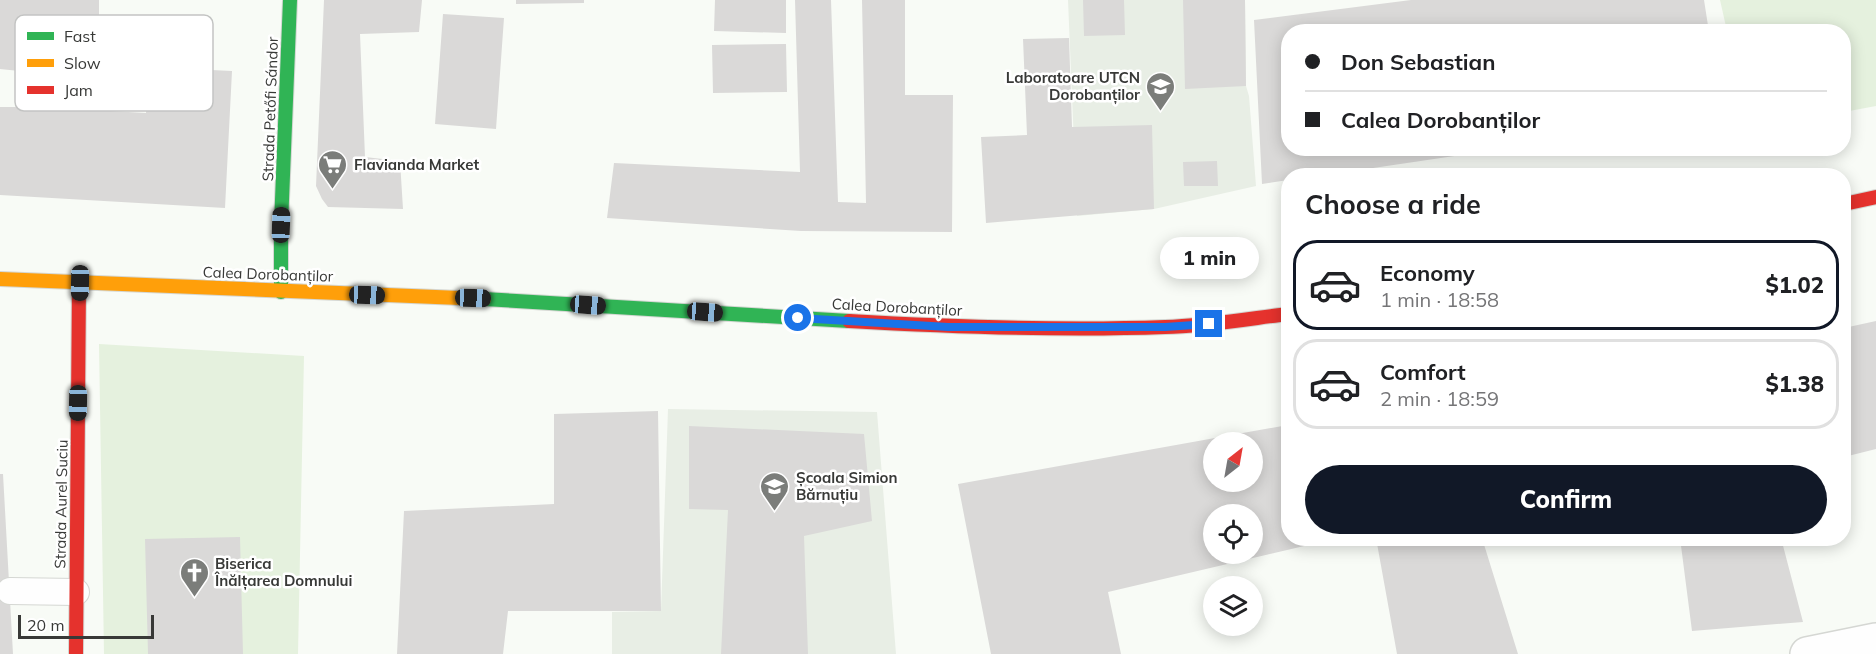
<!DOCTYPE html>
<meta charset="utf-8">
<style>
body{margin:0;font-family:Mulish,sans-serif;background:#f6f6f6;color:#202124;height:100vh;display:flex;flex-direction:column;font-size:22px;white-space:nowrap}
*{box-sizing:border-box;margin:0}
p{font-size:20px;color:#757577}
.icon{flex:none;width:33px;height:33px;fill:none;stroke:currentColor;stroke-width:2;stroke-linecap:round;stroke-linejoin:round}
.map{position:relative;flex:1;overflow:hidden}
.panel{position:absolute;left:1281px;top:168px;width:570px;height:378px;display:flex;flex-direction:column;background:#fff;border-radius:24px;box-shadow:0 3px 15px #0003}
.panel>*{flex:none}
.top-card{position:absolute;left:1281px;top:24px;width:570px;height:132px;border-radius:24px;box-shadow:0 3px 15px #0003;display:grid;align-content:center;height:132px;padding:0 24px;background:#fff}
.needle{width:39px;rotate:31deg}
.buttons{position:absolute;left:1203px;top:432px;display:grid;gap:12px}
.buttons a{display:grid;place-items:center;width:60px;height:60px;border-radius:50%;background:#fff;box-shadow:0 3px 15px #0003;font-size:30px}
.scale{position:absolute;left:18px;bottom:15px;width:136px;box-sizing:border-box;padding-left:6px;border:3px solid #383937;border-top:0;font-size:16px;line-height:21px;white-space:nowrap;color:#383937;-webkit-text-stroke:4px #fff;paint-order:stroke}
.end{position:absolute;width:27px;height:27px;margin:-14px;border:8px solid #1a73e8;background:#fff;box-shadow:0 0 0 3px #fff}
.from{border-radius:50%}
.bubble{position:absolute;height:42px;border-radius:21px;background:#fff;box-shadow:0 3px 15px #0003;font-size:20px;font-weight:800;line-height:42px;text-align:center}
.car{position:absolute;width:18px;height:36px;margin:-18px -9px;border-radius:8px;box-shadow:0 0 4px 2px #0007;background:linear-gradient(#222 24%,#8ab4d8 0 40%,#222 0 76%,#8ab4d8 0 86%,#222 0)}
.top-card b{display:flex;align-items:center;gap:21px;height:57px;font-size:22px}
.top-card b+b{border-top:2px solid #e0e0e0}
.top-card i{width:15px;height:15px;background:#202124}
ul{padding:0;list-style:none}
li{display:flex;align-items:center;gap:18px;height:90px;margin:0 12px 9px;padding:0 12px;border:3px solid #e0e0e0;border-radius:24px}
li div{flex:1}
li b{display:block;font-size:22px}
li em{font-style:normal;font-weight:800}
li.on{border-color:#111827}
li>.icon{width:54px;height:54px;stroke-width:1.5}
h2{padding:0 24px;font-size:27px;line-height:72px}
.primary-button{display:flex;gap:12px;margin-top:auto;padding:12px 24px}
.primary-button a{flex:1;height:69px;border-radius:36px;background:#111827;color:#fff;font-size:24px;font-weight:800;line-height:69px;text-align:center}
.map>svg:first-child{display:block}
.built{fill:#e8eee5}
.green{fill:#e5f1de}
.building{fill:#dad9d8;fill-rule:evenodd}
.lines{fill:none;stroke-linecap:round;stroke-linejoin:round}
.lane-casing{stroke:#d5d7d3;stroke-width:28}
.street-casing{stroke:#d5d7d3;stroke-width:36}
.fast-casing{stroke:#d5d7d3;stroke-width:16}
.slow-casing{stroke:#d5d7d3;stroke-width:16}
.jam-casing{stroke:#d5d7d3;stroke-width:16}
.lane{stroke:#fefefe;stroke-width:26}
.street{stroke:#fefefe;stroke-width:33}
.fast{stroke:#30b455;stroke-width:14}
.slow{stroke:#ff9f0a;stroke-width:14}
.jam{stroke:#e5322d;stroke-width:14}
.route{stroke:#1a73e8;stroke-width:8}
.labels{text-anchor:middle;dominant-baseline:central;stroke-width:5;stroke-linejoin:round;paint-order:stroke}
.poi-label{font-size:15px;font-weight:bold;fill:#383937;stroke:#fff;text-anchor:start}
.street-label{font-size:15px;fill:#383937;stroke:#fff}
.key{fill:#fff;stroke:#c3c4c3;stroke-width:1.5}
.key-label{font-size:16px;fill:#383937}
</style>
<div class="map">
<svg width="1876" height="654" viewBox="0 0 1876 654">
<rect width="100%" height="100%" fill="#f8fbf6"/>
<path class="built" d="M 1068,0 L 1245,0 L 1246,86 L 1249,96 L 1256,186 L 1154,209 L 1077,216 Z
M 668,409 L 877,412 L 896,654 L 612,654 L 612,612 L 661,611 Z"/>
<path class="green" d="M 1720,0 L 1876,0 L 1876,106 L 1844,112 L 1844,32 L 1727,31 Z
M 99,344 L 304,356 L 298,654 L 104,654 Z"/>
<path class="building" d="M 0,0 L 99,0 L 99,25 L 51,21 L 48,74 L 0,69 Z
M 324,0 L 422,0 L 419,32 L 360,34 L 365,157 L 400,161 L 403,209 L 328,207 L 322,199 L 316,186 Z
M 516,0 L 584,0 L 584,3 L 516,4 Z
M 715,0 L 786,0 L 786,33 L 714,31 Z
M 795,0 L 831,0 L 838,202 L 866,203 L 862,0 L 905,0 L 905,95 L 953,95 L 952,232 L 801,231 L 607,218 L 614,163 L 800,172 Z
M 1083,0 L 1124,0 L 1125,35 L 1084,36 Z
M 1183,0 L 1245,0 L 1246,86 L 1185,89 Z
M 1411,0 L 1704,0 L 1709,32 L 1288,32 L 1288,148 L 1495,150 L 1319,176 L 1288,176 L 1288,180 L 1262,184 L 1254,20 Z
M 443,14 L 504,18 L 496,129 L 435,124 Z
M 1069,38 L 1072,127 L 1152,125 L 1154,209 L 986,223 L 981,137 L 1027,135 L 1023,39 Z
M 786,44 L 787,92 L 713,93 L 712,45 Z
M 149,67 L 232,71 L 225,208 L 0,195 L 0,107 L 39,107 L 146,113 Z
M 1217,161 L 1218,186 L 1184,186 L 1183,162 Z
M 1876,321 L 1876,449 L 1844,457 L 1844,328 Z
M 658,411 L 661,611 L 508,611 L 503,654 L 397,654 L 404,511 L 554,504 L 554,414 Z
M 1288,425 L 1288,538 L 1334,539 L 1108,592 L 1121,654 L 991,654 L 958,484 ZM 1214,442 L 1252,442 L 1252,482 L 1214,482 ZM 1214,514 L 1252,514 L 1252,554 L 1214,554 Z
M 689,426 L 864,434 L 872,521 L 804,536 L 808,654 L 721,654 L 728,510 L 689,509 Z
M 0,474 L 3,474 L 13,654 L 0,654 Z
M 240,537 L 243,654 L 148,654 L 145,539 Z
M 1376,538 L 1482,538 L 1518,654 L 1397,654 Z
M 1680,538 L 1781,538 L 1803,622 L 1692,631 Z"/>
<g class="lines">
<defs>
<path id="lane" d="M 10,591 L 76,592"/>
<path id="street" d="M 1807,654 L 1876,640"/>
<path id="fast" d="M 281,292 L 281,225 L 290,0
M 484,299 L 849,321"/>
<path id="slow" d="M 0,279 L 484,299"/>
<path id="jam" d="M 1844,204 L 1876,197
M 849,321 C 954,327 1060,331 1165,327 C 1206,326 1247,319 1288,314
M 76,654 L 79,283"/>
</defs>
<use href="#lane" class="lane-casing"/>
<use href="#street" class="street-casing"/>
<use href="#fast" class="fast-casing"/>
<use href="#slow" class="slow-casing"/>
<use href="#jam" class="jam-casing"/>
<use href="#lane" class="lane"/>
<use href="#street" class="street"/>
<use href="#fast" class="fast"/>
<use href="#slow" class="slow"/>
<use href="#jam" class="jam"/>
</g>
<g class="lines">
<path class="route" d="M 798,318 L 948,327 L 1165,327 L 1209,324"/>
</g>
<defs>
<symbol id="university-pin" viewBox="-11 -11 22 30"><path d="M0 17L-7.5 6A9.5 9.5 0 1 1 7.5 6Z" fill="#7b7d7a" stroke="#fff"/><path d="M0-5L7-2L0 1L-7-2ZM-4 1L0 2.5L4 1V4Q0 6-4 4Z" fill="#fff"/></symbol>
<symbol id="supermarket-pin" viewBox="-11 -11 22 30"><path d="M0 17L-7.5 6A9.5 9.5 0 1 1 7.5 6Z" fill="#7b7d7a" stroke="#fff"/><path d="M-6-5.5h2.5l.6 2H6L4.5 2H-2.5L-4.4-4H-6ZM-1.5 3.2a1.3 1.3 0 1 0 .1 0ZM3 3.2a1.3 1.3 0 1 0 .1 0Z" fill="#fff"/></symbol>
<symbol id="school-pin" viewBox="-11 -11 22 30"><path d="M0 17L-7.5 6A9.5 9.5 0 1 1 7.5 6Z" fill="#7b7d7a" stroke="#fff"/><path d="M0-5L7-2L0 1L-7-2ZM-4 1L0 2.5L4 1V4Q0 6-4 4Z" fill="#fff"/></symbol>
<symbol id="church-pin" viewBox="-11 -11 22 30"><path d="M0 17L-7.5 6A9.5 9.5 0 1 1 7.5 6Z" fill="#7b7d7a" stroke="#fff"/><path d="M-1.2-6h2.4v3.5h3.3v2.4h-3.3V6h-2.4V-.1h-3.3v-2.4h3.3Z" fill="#fff"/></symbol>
</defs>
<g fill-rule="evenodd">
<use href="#university-pin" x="1144" y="70" width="33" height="45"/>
<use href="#supermarket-pin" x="316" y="148" width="33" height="45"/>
<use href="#school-pin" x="758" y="470" width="33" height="45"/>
<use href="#church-pin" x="178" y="556" width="33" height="45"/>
</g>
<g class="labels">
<g class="poi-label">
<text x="1140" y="77" text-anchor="end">Laboratoare UTCN<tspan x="1140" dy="17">Dorobanților</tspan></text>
<text x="354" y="164">Flavianda Market</text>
<text x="796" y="477">Școala Simion<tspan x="796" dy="17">Bărnuțiu</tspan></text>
<text x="215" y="563">Biserica<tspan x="215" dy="17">Înălțarea Domnului</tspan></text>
</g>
<g class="street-label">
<text transform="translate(270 109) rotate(-88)">Strada Petőfi Sándor</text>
<text transform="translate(268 274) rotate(2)">Calea Dorobanților</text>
<text transform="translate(897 307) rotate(3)">Calea Dorobanților</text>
<text transform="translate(61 504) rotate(-89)">Strada Aurel Suciu</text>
</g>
</g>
<rect x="15" y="15" width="198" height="96" rx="9" class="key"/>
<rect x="27" y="32" width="27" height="8" fill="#30b455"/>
<rect x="27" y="59" width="27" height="8" fill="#ff9f0a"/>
<rect x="27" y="86" width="27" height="8" fill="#e5322d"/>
<g class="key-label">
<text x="64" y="42">Fast</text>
<text x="64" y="69">Slow</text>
<text x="64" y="96">Jam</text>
</g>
</svg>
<div class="buttons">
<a><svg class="needle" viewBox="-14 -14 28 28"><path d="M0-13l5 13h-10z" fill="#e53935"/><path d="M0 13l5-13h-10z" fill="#757577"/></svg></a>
<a><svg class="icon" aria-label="locate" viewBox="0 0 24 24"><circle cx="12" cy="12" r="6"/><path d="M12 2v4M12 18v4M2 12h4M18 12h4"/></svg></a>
<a><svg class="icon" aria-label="layers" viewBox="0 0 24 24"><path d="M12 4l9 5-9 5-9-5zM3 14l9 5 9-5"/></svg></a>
</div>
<div class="scale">20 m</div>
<i class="end from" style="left:798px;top:318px"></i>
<i class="end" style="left:1209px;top:324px"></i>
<div class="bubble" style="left:1160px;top:237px;width:99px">1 min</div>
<i class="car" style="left:281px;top:225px;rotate:2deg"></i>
<i class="car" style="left:80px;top:283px;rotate:181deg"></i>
<i class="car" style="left:367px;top:295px;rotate:92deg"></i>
<i class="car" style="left:473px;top:298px;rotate:92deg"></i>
<i class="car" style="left:588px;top:305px;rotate:94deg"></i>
<i class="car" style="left:705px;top:312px;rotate:94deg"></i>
<i class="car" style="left:78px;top:403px;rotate:181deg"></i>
<div class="top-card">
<b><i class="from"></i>Don Sebastian</b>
<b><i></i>Calea Dorobanților</b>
</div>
<section class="panel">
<h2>Choose a ride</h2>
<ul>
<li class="on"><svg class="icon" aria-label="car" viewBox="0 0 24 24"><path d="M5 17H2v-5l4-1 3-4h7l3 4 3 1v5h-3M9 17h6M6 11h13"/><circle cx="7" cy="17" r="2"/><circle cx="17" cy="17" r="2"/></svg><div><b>Economy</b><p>1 min · 18:58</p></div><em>$1.02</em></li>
<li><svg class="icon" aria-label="car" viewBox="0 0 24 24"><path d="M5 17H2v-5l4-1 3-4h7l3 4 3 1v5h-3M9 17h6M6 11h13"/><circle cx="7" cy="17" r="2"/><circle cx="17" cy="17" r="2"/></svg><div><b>Comfort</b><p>2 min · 18:59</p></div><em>$1.38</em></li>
</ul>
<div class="primary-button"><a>Confirm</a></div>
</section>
</div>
